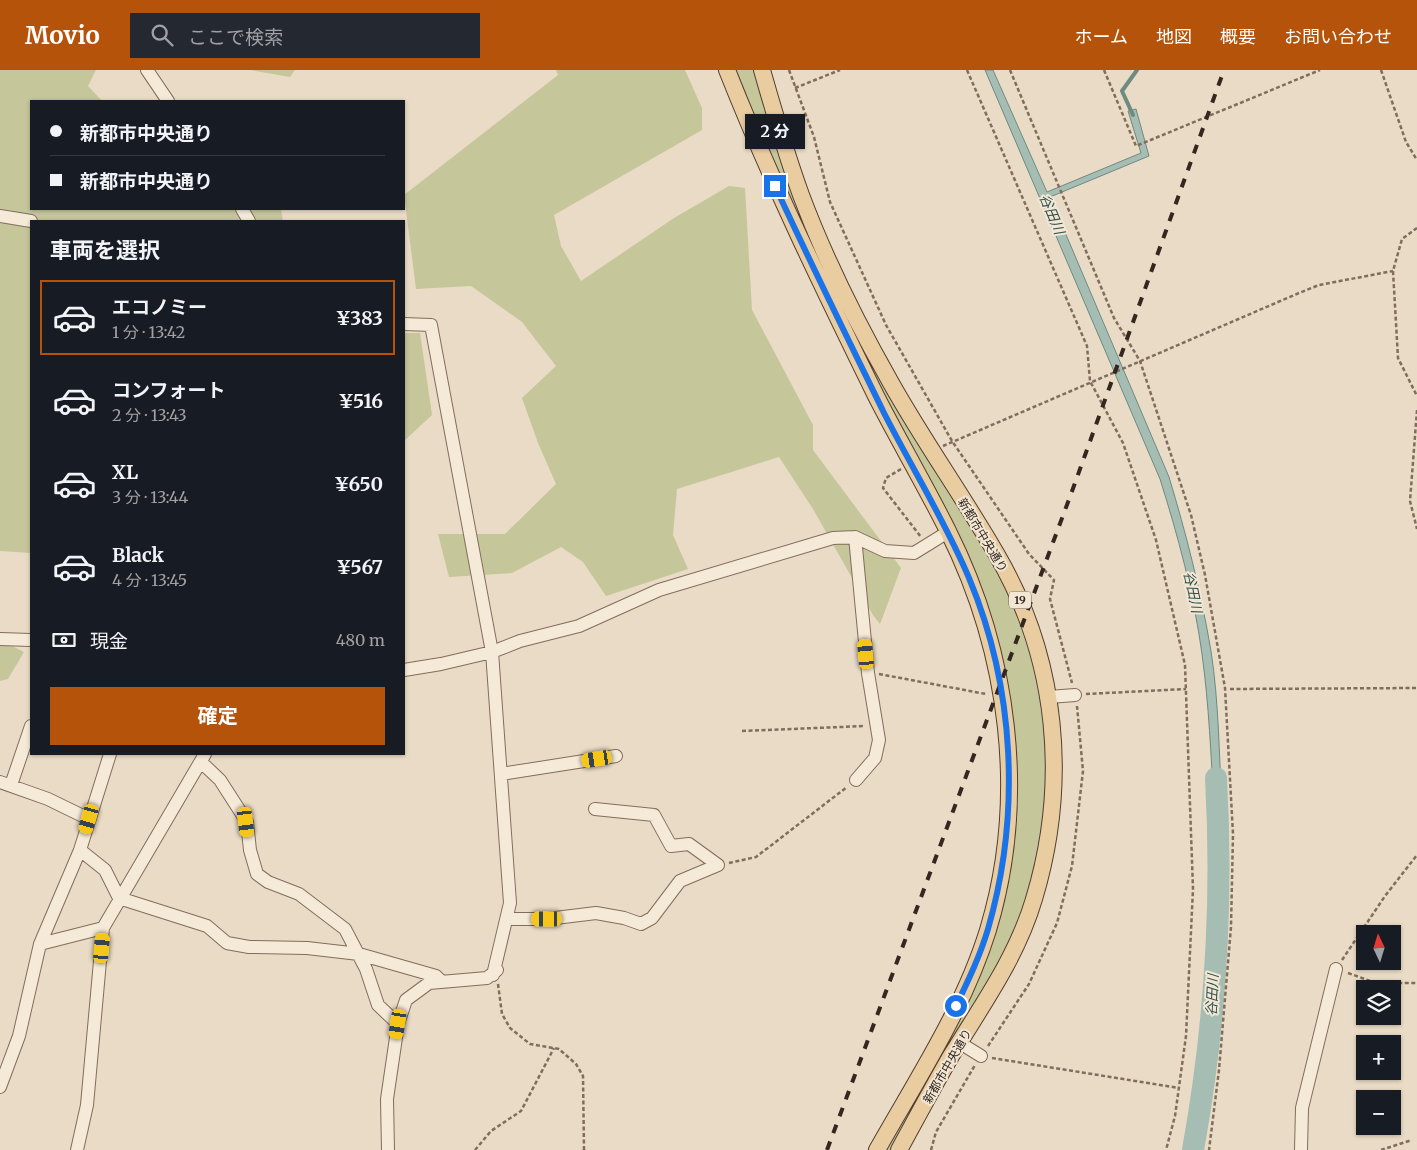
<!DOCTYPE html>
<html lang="ja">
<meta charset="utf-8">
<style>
body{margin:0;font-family:Merriweather,"Noto Sans JP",serif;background:#242831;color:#f1f3f6;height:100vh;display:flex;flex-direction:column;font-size:19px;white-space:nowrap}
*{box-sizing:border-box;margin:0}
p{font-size:16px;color:#9ea1a6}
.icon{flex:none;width:28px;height:28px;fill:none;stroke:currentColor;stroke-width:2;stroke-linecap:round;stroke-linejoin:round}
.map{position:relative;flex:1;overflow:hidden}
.sheet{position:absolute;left:30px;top:150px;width:375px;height:535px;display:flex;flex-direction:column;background:#171b24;border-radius:0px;box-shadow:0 1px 4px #0004}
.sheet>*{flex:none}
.banner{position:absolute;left:30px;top:30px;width:375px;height:110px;border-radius:0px;box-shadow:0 1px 4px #0004;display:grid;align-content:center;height:110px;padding:0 20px;background:#171b24}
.needle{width:32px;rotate:356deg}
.fabs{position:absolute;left:1356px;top:855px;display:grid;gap:10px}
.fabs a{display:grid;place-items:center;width:45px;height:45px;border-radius:0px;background:#171b24;box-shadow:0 1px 4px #0004;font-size:25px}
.end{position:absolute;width:22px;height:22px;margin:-11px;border:6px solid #1a73e8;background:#fff;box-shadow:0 0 0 2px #fff}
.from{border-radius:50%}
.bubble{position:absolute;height:35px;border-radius:0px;background:#171b24;box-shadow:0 1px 4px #0004;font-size:16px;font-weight:700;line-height:35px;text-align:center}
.car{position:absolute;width:15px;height:30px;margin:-15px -8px;border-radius:6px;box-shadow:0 0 4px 1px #0007;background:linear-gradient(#f5c518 24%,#345 0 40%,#f5c518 0 76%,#345 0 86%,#f5c518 0)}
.banner b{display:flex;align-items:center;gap:18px;height:48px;font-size:19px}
.banner b+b{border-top:1px solid #363941}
.banner i{width:12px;height:12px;background:#f1f3f6}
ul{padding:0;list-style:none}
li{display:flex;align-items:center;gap:15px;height:75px;margin:0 10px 8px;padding:0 10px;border:2px solid transparent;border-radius:0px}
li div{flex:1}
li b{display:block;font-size:19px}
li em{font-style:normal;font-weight:700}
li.current{border-color:#b45309}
li>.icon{width:45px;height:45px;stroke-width:1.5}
h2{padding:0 20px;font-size:22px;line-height:60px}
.pay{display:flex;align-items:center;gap:12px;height:55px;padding:0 20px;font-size:19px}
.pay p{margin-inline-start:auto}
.action{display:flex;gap:10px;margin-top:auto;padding:10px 20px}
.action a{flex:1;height:58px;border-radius:0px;background:#b45309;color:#fff;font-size:20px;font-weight:700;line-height:58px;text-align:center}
header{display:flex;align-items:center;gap:30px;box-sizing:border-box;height:70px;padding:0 25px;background:#b45309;color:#fff}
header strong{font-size:24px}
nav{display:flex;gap:28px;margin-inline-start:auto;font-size:18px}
.search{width:350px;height:45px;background:#242831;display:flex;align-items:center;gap:12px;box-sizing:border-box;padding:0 18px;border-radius:0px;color:#9ea1a6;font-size:19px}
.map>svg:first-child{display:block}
.green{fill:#c5c69a}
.water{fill:#a6bdb4;stroke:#6e8a81}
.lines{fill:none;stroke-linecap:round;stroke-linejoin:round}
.stream{stroke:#6e8a81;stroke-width:4}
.river{stroke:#a6bdb4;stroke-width:22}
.minor-casing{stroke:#826d5d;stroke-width:14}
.major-casing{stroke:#513d31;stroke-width:18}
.path{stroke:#826d5d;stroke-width:2.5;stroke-dasharray:4 2.5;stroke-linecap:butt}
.minor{stroke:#f5e9d7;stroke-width:12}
.major{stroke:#e9cca0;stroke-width:16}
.rail{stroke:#34271f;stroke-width:4;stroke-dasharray:9 9;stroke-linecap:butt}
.route{stroke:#1a73e8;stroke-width:6}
.labels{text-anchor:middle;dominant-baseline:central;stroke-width:4;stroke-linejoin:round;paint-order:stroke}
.shield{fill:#f2e6d4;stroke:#6d6055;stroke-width:1}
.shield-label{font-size:11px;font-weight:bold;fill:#34271f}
.street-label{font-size:12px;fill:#34271f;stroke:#f2e6d4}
.water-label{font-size:14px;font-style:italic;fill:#30524d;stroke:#f2e6d4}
</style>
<header>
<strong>Movio</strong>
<div class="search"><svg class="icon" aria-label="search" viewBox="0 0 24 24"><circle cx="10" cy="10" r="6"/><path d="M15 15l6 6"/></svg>ここで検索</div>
<nav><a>ホーム</a><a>地図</a><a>概要</a><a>お問い合わせ</a></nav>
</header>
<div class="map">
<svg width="1417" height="1080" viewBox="0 0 1417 1080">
<rect width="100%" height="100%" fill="#e9dbc5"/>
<path class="green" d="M 0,0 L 96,0 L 88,16 L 102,31 L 31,31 L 31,139 L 281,139 L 283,151 L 31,151 L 31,483 L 0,481 Z
M 250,0 L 295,0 L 290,7 Z
M 556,0 L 685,0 L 702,38 L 702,60 L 554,145 L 561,176 L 581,211 L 674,148 L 729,116 L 745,118 L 752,240 L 813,355 L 813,380 L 901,498 L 880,554 L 873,545 L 813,439 L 779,387 L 677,419 L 673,465 L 688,499 L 606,526 L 583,492 L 561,477 L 512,503 L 449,507 L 438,464 L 505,464 L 556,414 L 538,373 L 522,328 L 556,296 L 522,252 L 471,216 L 416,219 L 404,125 L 558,5 Z
M 734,0 L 753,0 L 776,78 L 813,176 L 901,347 L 992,490 L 1011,527 L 1028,572 L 1039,609 L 1048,687 L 1044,757 L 1022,845 L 1006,880 L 891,1080 L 884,1080 L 960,945 L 1015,756 L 1018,719 L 1012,636 L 1002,588 L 987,536 L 811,177 Z
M 404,263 L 420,263 L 432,345 L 404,371 Z
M 0,575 L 10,575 L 24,582 L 8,609 L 0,611 Z"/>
<path class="water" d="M 985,0 L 993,0 L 1047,122 L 1141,83 L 1128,41 L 1136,39 L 1149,86 L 1050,127 L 1169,407 C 1186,463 1201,522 1211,581 C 1219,633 1219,685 1222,737 L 1214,737 C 1211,686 1209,635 1202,584 C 1194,525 1178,466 1160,409 Z"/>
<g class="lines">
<path class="stream" d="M 1133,45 L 1122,21 L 1137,0"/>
<path class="river" d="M 1193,1080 C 1215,958 1223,831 1216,708"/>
<defs>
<path id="minor" d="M 147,0 L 168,31
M 242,139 L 249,151
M 0,146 L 31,151
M 404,254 L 431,255 L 492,582 L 510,833 L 493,905
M 855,467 L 868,603 L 879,670 L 875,688 L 856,710
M 0,569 L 31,570
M 404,600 L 441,594 L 492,582 L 520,571 L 579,556 L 659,520 L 833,468 L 855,467 L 885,481 L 914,483 L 948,462
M 1049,627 L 1075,625
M 201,692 L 220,710 L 247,752 L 250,780 L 257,804 L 268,812 L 299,824 L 345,859 L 366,899 L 378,935 L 398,954
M 501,704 L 616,686
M 0,712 L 48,729 L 89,749
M 11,715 L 31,656
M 80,780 L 105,800 L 119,828 L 207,856 L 227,873 L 249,877 L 307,878 L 359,884 L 436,906 L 442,912
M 507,849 L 547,849 L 596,843 L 624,848 L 641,854 L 652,848 L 680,811 L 718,795 L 689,774 L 671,776 L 654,745 L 595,739
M 40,874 L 103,858
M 960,973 L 981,986
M 0,1017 L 19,966 L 40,874 L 80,780 L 110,684
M 77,1080 L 87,1035 L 103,858 L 205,684
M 388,1080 L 387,1029 L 398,954 L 406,930 L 429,913 L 487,908 L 497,900
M 1301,1080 L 1302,1038 L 1336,899"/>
<path id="major" d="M 727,0 C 771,111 823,218 876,326 C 899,371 925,415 948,461 C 1009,583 1028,728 988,860 C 964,938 917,1009 877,1080
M 762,0 C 774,42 786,84 801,125 C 825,189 857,253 891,313 C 924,372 963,426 997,485 C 1058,590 1069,713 1034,829 C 1017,887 982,935 951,986 C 933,1017 916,1049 899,1080"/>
</defs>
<use href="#minor" class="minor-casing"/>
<use href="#major" class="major-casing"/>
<path class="path" d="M 789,0 L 814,67 L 830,132 L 886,255 L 952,371 L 1029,484 L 1054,510 L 1050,529 L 1072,613
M 967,0 L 1087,276 L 1090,311 L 1123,373 L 1156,470 L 1185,595 L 1193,819 L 1186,966 L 1175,1046 L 1166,1080
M 1010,0 L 1114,248 L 1140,291 L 1191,445 L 1205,505 L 1225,618 L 1233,764 L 1231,857 L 1219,1000 L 1209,1080
M 1104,0 L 1136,76 L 1320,0
M 1381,0 L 1406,72 L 1417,90
M 795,18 L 840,0
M 1417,158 L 1402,169 L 1393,201 L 1398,288 L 1417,326
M 1417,340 L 1410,431 L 1417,459
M 943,376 L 1299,223 L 1319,215 L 1393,201
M 901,399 L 886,408 L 883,418 L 921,467
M 879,604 L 986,624
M 1230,619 L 1417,618
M 1086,624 L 1186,619
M 742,661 L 865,656
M 729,793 L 756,787 L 847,717
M 1342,890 L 1385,826 L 1417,785
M 1348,903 L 1376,913 L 1417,913
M 498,914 L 502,944 L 510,958 L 530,974 L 559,979 L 576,994 L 583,1006 L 584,1080
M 988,976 L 1029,914 L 1057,853 L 1072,796 L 1083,701 L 1077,636
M 992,988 L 1179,1018
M 475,1080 L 491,1061 L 521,1041 L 554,978
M 931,1080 L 936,1062 L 975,995
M 1381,1080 L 1412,1070"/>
<use href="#minor" class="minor"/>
<use href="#major" class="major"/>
<path class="rail" d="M 827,1080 L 1071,424 L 1224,0"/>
</g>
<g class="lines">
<path class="route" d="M 775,116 C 810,192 847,267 884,343 C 912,398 945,451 969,508 C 1015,618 1021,745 988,859 C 980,886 968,911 956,936"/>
</g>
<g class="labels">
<rect class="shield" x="1009" y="521.5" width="22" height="17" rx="4"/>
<g class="shield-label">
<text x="1020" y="530">19</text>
</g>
<g class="street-label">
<text transform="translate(983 465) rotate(59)">新都市中央通り</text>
<text transform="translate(947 996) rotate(-60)">新都市中央通り</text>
</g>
<g class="water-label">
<text transform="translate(1052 144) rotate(67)">谷田川</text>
<text transform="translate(1193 522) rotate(78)">谷田川</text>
<text transform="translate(1212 925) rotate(-87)">谷田川</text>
</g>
</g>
</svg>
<div class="fabs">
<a><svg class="needle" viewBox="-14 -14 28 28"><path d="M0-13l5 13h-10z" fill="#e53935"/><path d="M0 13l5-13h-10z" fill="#9ea1a6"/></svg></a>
<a><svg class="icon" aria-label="layers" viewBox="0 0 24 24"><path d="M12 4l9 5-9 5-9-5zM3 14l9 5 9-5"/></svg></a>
<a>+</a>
<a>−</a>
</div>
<i class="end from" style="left:956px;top:936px"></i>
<i class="end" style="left:775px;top:116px"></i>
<div class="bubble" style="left:745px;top:44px;width:60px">2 分</div>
<i class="car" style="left:866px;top:584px;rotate:355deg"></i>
<i class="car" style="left:597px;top:689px;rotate:261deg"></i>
<i class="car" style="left:89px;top:749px;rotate:196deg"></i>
<i class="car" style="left:246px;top:752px;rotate:173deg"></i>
<i class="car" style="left:547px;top:849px;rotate:270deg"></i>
<i class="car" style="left:102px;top:878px;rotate:5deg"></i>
<i class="car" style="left:398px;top:954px;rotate:189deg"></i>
<div class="banner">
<b><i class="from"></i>新都市中央通り</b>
<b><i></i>新都市中央通り</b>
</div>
<section class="sheet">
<h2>車両を選択</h2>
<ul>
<li class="current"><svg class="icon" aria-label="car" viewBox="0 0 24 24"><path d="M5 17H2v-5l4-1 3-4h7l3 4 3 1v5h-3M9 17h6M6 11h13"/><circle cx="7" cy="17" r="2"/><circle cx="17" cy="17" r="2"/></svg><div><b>エコノミー</b><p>1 分 · 13:42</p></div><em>¥383</em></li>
<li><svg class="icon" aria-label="car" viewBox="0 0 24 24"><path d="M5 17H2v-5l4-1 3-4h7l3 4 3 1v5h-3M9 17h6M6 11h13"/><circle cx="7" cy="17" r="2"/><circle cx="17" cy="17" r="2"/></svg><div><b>コンフォート</b><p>2 分 · 13:43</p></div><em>¥516</em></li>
<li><svg class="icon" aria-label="car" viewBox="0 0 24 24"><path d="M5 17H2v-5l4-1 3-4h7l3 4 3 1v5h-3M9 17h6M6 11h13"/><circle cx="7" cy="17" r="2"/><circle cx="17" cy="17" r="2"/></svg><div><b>XL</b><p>3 分 · 13:44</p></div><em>¥650</em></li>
<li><svg class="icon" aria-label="car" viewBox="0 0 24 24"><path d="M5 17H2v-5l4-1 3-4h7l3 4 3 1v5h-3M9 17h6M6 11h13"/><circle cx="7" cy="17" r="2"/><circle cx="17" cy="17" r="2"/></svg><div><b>Black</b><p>4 分 · 13:45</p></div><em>¥567</em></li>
</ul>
<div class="pay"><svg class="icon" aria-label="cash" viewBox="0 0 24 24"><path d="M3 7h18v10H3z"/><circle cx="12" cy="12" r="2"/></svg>現金<p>480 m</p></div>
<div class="action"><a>確定</a></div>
</section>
</div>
